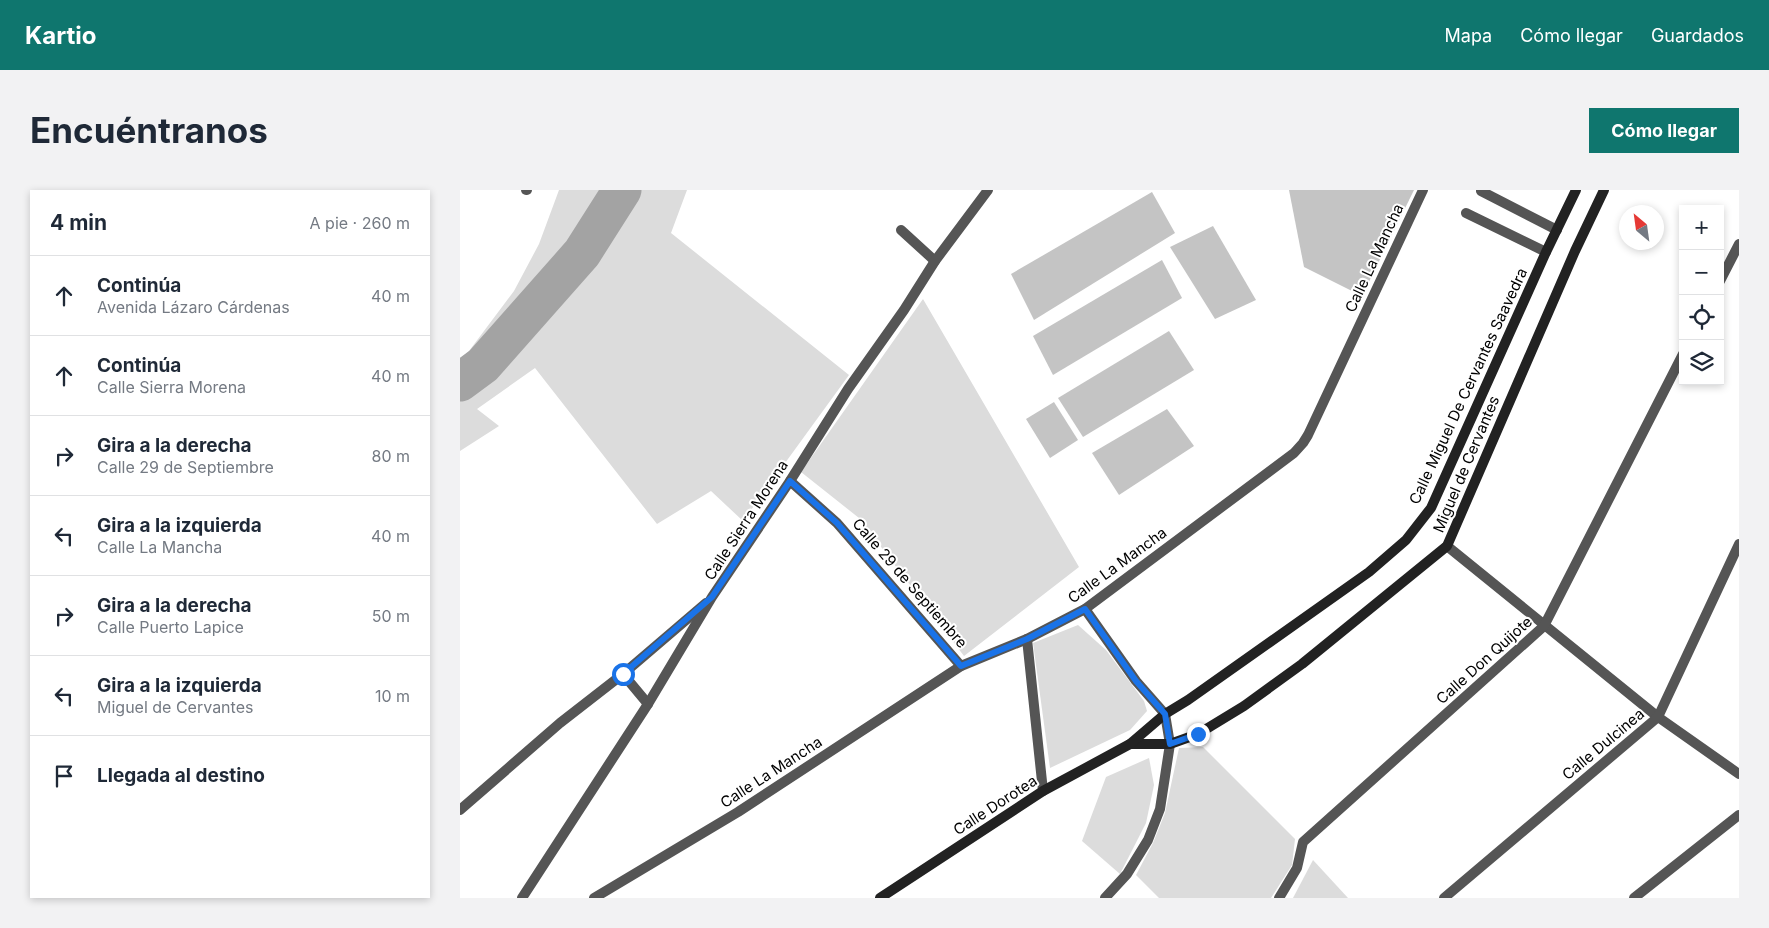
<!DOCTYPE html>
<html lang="es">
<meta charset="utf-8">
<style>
body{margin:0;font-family:Inter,sans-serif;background:#f2f2f3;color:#1f2937}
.controls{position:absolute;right:15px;top:15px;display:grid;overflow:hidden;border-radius:0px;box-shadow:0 2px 8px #0003}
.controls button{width:45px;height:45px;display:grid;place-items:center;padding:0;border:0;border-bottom:1px solid #e0e1e3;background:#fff;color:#1f2937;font:25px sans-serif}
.compass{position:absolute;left:1159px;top:15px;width:45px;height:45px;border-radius:50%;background:#fff;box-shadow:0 2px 8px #0003;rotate:331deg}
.stop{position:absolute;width:15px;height:15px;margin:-11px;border:4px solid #1a73e8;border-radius:50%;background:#fff}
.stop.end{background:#1a73e8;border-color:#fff;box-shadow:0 1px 5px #0008}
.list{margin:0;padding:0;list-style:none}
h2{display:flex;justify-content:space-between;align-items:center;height:65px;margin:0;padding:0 20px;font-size:21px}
h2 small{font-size:16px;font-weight:400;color:#747a83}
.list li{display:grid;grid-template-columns:32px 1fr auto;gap:15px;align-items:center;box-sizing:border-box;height:80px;padding:0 20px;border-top:1px solid #e0e1e3}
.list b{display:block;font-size:19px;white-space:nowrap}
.list p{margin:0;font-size:16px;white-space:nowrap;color:#747a83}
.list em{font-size:16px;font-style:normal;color:#747a83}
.icon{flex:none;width:28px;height:28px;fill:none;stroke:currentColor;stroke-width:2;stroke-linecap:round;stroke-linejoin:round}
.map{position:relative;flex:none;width:1279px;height:708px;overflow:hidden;border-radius:0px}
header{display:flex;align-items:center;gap:30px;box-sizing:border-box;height:70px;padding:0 25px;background:#0f766e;color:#fff}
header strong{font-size:24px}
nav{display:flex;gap:28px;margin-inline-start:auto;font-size:18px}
.intro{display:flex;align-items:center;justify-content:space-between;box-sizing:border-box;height:120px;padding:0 30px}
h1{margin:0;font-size:35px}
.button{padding:12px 22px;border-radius:0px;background:#0f766e;color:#fff;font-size:18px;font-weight:700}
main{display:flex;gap:30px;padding:0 30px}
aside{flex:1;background:#fff;border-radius:0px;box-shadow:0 2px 8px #0003}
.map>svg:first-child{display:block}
.green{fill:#dcdcdc}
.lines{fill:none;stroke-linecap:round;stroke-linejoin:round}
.river{stroke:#a3a3a3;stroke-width:39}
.building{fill:#c4c4c4}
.street{stroke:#555;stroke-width:10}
.secondary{stroke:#222;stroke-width:10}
.route{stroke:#1a73e8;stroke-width:6}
.labels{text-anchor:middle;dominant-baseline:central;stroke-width:4;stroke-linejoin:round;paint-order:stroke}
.street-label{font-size:15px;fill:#000;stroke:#fff}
</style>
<header>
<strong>Kartio</strong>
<nav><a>Mapa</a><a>Cómo llegar</a><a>Guardados</a></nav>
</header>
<div class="intro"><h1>Encuéntranos</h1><a class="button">Cómo llegar</a></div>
<main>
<aside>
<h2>4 min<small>A pie · 260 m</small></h2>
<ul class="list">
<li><svg class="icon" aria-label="ahead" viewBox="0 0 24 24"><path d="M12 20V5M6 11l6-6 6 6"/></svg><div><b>Continúa</b><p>Avenida Lázaro Cárdenas</p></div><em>40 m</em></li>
<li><svg class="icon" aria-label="ahead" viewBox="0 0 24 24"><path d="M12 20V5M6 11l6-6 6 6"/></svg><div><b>Continúa</b><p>Calle Sierra Morena</p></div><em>40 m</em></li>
<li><svg class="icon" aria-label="right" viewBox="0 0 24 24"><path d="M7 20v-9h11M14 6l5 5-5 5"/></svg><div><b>Gira a la derecha</b><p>Calle 29 de Septiembre</p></div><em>80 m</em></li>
<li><svg class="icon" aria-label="left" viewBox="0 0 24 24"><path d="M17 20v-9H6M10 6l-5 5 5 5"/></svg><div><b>Gira a la izquierda</b><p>Calle La Mancha</p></div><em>40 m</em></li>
<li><svg class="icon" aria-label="right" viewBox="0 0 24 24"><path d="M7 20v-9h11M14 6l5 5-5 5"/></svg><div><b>Gira a la derecha</b><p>Calle Puerto Lapice</p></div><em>50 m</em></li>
<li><svg class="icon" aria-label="left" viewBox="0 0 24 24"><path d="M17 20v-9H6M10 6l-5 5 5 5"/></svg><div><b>Gira a la izquierda</b><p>Miguel de Cervantes</p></div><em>10 m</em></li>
<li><svg class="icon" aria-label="arrive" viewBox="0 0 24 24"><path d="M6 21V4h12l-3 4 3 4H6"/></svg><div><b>Llegada al destino</b></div></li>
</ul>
</aside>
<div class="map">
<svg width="1279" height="708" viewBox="0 0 1279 708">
<rect width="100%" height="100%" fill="#fff"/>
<g class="green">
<path d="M99,0H227L211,43L389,185L283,331L251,301L197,334L75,178L17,219L39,236L0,261V173L54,101L79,54Z"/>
<path d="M463,109L619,377L504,466L399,328L341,282Z"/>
<path d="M618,435L646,460L684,511L687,521L670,540L590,578L573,453Z"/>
<path d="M743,557L835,649L832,675L811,708H699L676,685L693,653L705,623L719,558Z"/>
<path d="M689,568L694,595L686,633L660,684L622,651L646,587Z"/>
<path d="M853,670L888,708H833Z"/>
</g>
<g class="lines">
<path class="river" d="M0,192L23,175L122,63L162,0"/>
</g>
<g class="building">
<path d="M829,0H954L902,106L844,77Z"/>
<path d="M692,2L715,43L574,130L551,84Z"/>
<path d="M753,36L796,110L755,129L710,57Z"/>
<path d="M702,70L722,108L593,185L573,146Z"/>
<path d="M709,141L734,180L623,247L598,208Z"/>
<path d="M594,212L618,250L590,268L566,229Z"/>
<path d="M707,219L734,256L659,305L632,263Z"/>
</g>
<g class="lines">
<g class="street">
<path d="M66,0H67"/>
<path d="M1021,1L1097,40"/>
<path d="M1006,23L1086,62"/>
<path d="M441,40L475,71"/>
<path d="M1260,91L1279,54"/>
<path d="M330,291L377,333L501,476"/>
<path d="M987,356L1198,527L1279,584"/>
<path d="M625,419L676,491L705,524L710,554L700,619L688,650L667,684L645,708"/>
<path d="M567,449L583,601"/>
<path d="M163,484L188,514"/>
<path d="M0,620L100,533L163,484L246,413"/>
<path d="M62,708L188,514L252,407L330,291L388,199L444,120L475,71L528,0"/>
<path d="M134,708L278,622L501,476L567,449L625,419L834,263L843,253L848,245L963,0"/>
<path d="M819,708L837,678L843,652L1084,436L1223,164"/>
<path d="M984,708L1198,527L1279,354"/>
<path d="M1174,708L1279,625"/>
</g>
<g class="secondary">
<path d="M670,554H710L738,544L784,516L842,474L987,356L1115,61L1144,0"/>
<path d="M420,708L583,601L670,554L705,524L728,510L909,382L946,350L971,318L1086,62L1116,0"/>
</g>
</g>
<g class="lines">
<path class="route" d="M163,484L252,407L330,291L377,333L501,476L567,449L625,419L676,491L705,524L710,554L738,544"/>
</g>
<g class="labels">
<g class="street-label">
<text transform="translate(914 68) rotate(-65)">Calle La Mancha</text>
<text transform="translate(1008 196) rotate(-65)">Calle Miguel De Cervantes Saavedra</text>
<text transform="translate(1006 274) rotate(-67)">Miguel de Cervantes</text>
<text transform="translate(286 330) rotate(-57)">Calle Sierra Morena</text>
<text transform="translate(657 375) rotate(-36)">Calle La Mancha</text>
<text transform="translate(450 393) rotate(49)">Calle 29 de Septiembre</text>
<text transform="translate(1024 470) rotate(-42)">Calle Don Quijote</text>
<text transform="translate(1143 554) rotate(-40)">Calle Dulcinea</text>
<text transform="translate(311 582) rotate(-33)">Calle La Mancha</text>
<text transform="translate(535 615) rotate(-33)">Calle Dorotea</text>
</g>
</g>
</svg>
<div class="controls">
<button>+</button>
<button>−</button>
<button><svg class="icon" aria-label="locate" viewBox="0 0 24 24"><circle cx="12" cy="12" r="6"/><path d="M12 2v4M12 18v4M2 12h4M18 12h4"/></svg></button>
<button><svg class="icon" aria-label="layers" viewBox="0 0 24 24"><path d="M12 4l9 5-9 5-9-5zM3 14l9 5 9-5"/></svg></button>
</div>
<svg class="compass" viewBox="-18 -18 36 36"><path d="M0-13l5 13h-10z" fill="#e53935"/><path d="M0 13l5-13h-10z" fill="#747a83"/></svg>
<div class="stop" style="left:163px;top:484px"></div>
<div class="stop end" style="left:738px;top:544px"></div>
</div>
</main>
